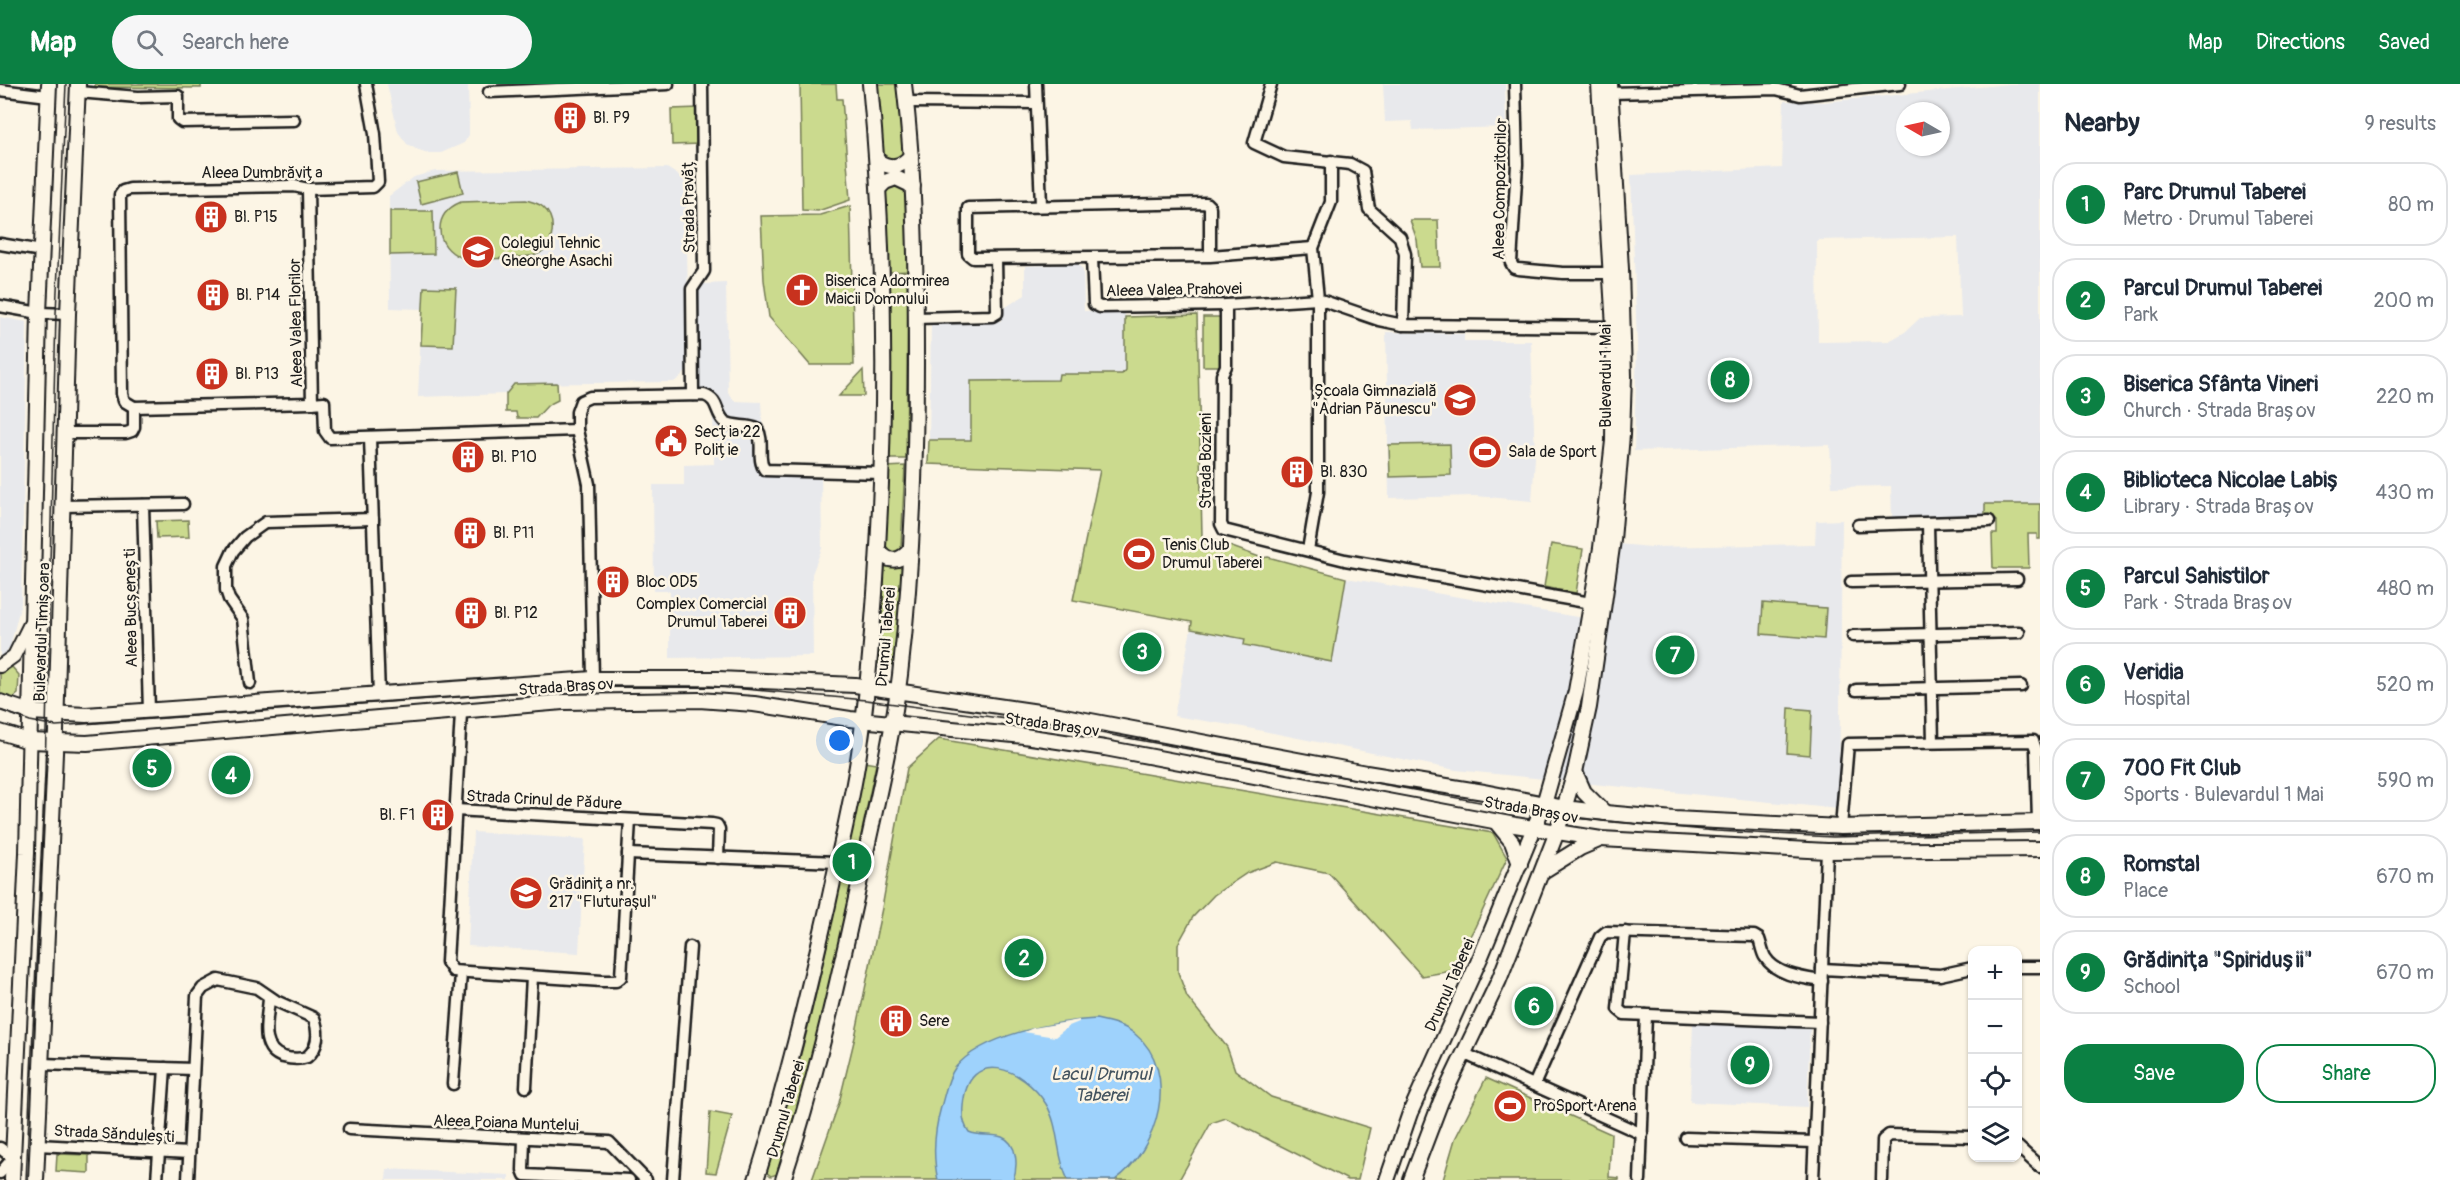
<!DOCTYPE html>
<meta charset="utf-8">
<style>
body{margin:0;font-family:Pangolin,sans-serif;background:#f6f6f7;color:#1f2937}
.controls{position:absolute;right:18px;bottom:18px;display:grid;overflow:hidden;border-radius:12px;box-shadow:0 2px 4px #0004}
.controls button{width:54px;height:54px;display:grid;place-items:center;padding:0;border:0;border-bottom:2px solid #e0e1e3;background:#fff;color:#1f2937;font:30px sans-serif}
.compass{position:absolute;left:1896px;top:18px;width:54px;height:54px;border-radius:50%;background:#fff;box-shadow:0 2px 4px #0004;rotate:279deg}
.you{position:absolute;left:840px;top:657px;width:21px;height:21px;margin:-15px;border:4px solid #fff;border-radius:50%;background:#1a73e8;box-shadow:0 0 0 9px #1a73e833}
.badge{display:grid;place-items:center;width:39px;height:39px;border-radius:50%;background:#0b8043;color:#fff;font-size:20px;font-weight:700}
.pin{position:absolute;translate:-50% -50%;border:3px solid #fff;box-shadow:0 2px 6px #0006}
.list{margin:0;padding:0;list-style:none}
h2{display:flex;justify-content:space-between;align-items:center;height:78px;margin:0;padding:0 24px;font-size:26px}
h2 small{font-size:20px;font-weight:400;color:#747a83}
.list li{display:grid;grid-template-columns:39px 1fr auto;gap:18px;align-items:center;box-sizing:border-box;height:84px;margin:0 12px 12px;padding:0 12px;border:2px solid #e0e1e3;border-radius:24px}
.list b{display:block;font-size:22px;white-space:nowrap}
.list p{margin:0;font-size:20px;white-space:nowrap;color:#747a83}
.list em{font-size:20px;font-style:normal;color:#747a83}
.actions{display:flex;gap:12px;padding:18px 24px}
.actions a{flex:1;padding:14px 0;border:2px solid #0b8043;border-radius:24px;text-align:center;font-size:21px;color:#0b8043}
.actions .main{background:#0b8043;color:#fff}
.icon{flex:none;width:33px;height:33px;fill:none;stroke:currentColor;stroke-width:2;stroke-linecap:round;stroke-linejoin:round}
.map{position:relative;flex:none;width:2040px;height:1096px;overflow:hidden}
header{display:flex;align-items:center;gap:36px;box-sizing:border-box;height:84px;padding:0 30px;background:#0b8043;color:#fff}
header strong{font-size:28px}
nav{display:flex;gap:33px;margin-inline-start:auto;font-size:21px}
.search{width:420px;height:54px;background:#f6f6f7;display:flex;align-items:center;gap:15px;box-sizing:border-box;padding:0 21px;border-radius:33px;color:#747a83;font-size:22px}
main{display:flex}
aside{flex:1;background:#fff}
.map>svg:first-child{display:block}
.built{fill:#e8e9ec;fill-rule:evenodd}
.green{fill:#cbda8e;stroke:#747b55;stroke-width:1.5}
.water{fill:#9ed2fc;stroke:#6a89a2;stroke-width:1.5}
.pier{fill:#fcf5e5}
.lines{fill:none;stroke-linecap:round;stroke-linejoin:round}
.minor-casing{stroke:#1c1c1c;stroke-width:15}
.tertiary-casing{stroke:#1c1c1c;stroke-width:16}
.secondary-casing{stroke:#1c1c1c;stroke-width:18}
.minor{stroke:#fcf5e5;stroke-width:10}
.tertiary{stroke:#fcf5e5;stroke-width:12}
.secondary{stroke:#fcf5e5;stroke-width:14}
.tram{stroke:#1c1c1c;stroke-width:1.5}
.labels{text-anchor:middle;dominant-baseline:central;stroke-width:5;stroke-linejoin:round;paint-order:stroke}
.poi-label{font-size:16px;fill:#1c1c1c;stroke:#fcf5e5;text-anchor:start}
.street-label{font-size:16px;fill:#1c1c1c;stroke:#fcf5e5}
.water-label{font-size:18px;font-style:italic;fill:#43535f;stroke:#fcf5e5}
</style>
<header>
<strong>Map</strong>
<div class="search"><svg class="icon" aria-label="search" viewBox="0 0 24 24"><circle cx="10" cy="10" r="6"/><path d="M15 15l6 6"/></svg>Search here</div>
<nav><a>Map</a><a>Directions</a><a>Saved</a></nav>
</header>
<main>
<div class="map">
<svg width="2040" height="1096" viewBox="0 0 2040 1096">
<rect width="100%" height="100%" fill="#fcf5e5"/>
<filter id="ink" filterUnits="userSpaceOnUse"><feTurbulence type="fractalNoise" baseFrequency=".0167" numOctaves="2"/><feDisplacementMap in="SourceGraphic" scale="12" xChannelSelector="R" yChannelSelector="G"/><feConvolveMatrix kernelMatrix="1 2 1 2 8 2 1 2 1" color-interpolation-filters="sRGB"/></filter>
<g filter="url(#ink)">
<g class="built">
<path d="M387,0H468L469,41V51L464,59L441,69H428L416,65L407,60L398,48Z"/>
<path d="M1383,0H1505L1506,43L1413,46L1412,37L1385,38Z"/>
<path d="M2010,0H2040V420H1986L1985,430L1892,435L1891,402L1832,403L1830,361L1634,367L1637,261L1631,91L1782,84L1784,17L1823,18ZM1905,27H1941V63H1905ZM1958,153L1961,233L1920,234L1905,248L1889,257L1818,258L1817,156Z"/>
<path d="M667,84L686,96L689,284L682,292L674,298L515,300L506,310L418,313L422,225L390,224L389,112L414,93L435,87Z"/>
<path d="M1078,180L1083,186L1084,227L1119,226L1125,230V286L1123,289L1059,290V296L971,298V356H929L931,238L1001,237V226L1025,211V182Z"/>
<path d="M726,199L728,308L734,317L761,318L765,382L821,383L822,464L812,490L813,572L670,574V507H654L653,401H684V381L714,380L713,321L708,316H697L696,207L704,200Z"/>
<path d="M0,233L27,238L21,519L10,563L0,575Z"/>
<path d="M1386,248L1464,250V257H1531L1535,374L1532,417L1476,412L1389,414Z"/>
<path d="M1842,436L1839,725L1456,686L1243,643L1174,632L1191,545L1246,555L1245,561L1332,578L1346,494L1583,534L1596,458L1651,463L1815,460L1816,437Z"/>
<path d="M473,748L585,755L579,869L468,862Z"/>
<path d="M1693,939L1810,943L1807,1023L1690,1018Z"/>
<path d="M387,1085L509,1091V1096H386Z"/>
</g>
<g class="green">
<path d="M95,0H201V4L95,3Z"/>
<path d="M800,0H836L837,15H842L850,116L818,127L802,126Z"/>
<path d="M876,0H898L905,67L900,75L890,76L883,69Z"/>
<path d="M699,24L700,60L672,61L671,25Z"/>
<path d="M458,88L463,109L421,120L416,98Z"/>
<path d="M895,100L905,104L907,109L910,187L889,188L886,108L888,104Z"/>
<path d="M526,116C532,118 538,119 543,123C557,135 555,161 538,170C530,174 469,177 461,173C449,169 440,158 440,145C440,132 449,123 461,118Z"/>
<path d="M850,122L854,281H810L769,233L764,196L761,132L820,131Z"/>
<path d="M433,127L434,170L390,171V127Z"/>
<path d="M1410,136H1438L1440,183H1420L1417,156Z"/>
<path d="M908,197L906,375H887L888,198Z"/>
<path d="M424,203L456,204L453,262L421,261Z"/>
<path d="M1197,231L1202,452L1262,474L1268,473L1346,494L1332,578L1244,561L1245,555L1191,545L1192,538L1073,516L1100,386L928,380L929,356H971V297L1058,296L1059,290H1122L1125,286V233Z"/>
<path d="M1203,233H1220L1221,282H1203Z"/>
<path d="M863,286L864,312H839Z"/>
<path d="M557,299L558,316L548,321L536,334H517L516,328H506V310L514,300Z"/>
<path d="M1450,360L1451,391L1390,393L1389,361Z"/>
<path d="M905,382L901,463L899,468L891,471L883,464L886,383Z"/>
<path d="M1985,420H2040V455H2037V450H2028L2029,484H1993L1992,450H1997V437L1985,430Z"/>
<path d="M188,436L189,453L157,454L156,437Z"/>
<path d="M1551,460L1583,465L1576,509L1544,503Z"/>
<path d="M885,479H905L894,581L879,579Z"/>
<path d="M1763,519L1826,524L1824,555L1761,550Z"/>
<path d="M12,583L19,591L18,610L12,615L0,611V590Z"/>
<path d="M1789,624L1812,626L1810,671L1787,669Z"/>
<path d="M939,655L1493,749L1507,774L1475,843L1451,887L1422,892L1329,789L1277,778L1247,789L1214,811L1193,833L1178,860V888L1187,913L1227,963L1235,986L1271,1013L1370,1044L1358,1096H1348L1226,1034L1211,1039L1179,1096H812L839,1019L855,953L882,824L907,684Z"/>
<path d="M864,678L876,680L828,909L800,1018L778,1090L771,1092L766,1088L767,1083C812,952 837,813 864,678Z"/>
<path d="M1486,994L1611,1050L1609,1093L1619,1094V1096H1443L1455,1055Z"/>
<path d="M710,1028L732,1032L716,1089L706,1088Z"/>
<path d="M57,1070L89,1071V1089L56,1087Z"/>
</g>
<path class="water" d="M1096,935C1110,938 1124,941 1135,950C1181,987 1158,1066 1115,1096H1068C1056,1073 1060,1043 1046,1020C1024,984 968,961 963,1022C962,1032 963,1040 969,1048C980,1053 991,1049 1002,1053C1018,1059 1018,1083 1013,1096H938C932,1071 934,1048 941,1023C945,1010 947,995 955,984C981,951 1056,937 1096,935Z"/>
<path class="pier" d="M1079,936V938L1069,942L1055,953L1024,948L1033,944Z"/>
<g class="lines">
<defs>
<g id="minor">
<path d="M1036,0L1041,121"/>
<path d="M1271,0L1254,59L1284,73L1350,80L1363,87L1369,125L1400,153L1405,170L1403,241"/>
<path d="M1515,0L1517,80L1511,179L1514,184L1518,185L1563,189H1612"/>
<path d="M0,6L48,12"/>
<path d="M78,8L138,13L178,12V35L182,38L294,36"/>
<path d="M489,8L668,0"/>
<path d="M1611,9L1776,5L1800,11L1900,0"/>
<path d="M906,18L1036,19"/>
<path d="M308,105L312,319L324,318L325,347L330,354L577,346"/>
<path d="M0,160L42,167"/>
<path d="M1210,172V123L1206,119L968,124V170L973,174L1210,172L1313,164"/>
<path d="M1092,174L1094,220L1100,223L1226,221L1318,215L1379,236L1403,241L1614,243"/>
<path d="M1226,221V282L1222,291L1221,440L1224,446L1345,476L1591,519"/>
<path d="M0,222L39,229L68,230"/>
<path d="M916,234L992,232L997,229L996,175"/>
<path d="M693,311L692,205L704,187L702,0"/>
<path d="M134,323L312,319"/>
<path d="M64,349H126L132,347L134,343V323L124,317L122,310L120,111L123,107L130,105L294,102L308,105L373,103L378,98L375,50L366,0"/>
<path d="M370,354L379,611"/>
<path d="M143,421L149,627"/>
<path d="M62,422L183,420"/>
<path d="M1928,440L1933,658"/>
<path d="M1858,441L1989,437"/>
<path d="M1308,466L1318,408V215L1313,164L1331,118V77"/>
<path d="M1851,498L2017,495"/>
<path d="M1853,552L2019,548"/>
<path d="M593,595L589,400L577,346V328L581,317L590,313L704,311C719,316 715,328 724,337C732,344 747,340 757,345C765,357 756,375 765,386L882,389"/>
<path d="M250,599L243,535L229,515L226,506V482L233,467L245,453L266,438L373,435"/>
<path d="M1856,606L2021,602"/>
<path d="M461,629L447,878L453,887L602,897H616L621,893L630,736"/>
<path d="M455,726L712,740L717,741L719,745L718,774"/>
<path d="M1841,743L1848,660L2033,657L2036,665L2038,738"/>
<path d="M628,770L837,778"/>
<path d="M1625,848L1618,925L1624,930L1820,938"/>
<path d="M2018,883H2040"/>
<path d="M1822,885L1940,891L1972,884"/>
<path d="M1465,970L1642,1050"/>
<path d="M41,980L193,985"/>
<path d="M453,1000L461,889"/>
<path d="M1534,1001L1600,853L1606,848L1754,852L1759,855C1761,860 1762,868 1765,873C1776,891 1803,894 1822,897"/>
<path d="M526,1003L532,893"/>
<path d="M349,1045L609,1058L646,1096"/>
<path d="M1686,1054L1815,1058"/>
<path d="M524,1055L523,1086L525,1091L629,1096"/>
<path d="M38,1061L189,1069"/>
<path d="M2018,1063L2040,1083"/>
<path d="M0,1064L13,1074L0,1089"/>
<path d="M157,1096L165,984"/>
<path d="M188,1096L197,912L203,904L218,896L257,904L276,917L314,934C319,948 319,963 307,973C299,976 291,975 283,973C258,965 268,934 269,914"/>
<path d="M673,1096L690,863"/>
<path d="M1640,1096L1646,931"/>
<path d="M1813,1096L1827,767"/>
<path d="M1882,1096L1883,1056L1889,1051L1972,1053"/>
</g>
<path id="tertiary" d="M0,582L14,572L30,540"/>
<g id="secondary">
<path d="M877,77C891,85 900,84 911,72"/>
<path d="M879,104L885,98L896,94L913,102"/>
<path d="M878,465C887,479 899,479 910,466"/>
<path d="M0,618L30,628L86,631L593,595H718L855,601L1059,631L1366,689L1484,708L1565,724L1605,729L1674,735L1841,743L2040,738"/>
<path d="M0,648L29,657L87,659L563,618L699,616L754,620L850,635L1024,652L1105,664L1515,741L1601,755L1827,767L2040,765"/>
<path d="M1575,688L1584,708L1605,729"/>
<path d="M1496,738L1512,758L1520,780"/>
<path d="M1543,787L1580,764L1601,755"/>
<path d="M12,1096L27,769L39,229L49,0"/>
<path d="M36,1096L56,647L68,230L78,0"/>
<path d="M756,1096C785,1005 807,913 828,821C839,768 853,716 860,662C868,607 872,552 876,496C887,330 886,165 870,0"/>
<path d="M783,1096C814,1002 836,906 857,810C872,737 891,664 900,591C912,487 916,383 916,279C916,186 915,92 904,0"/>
<path d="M1387,1096L1410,1029L1481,872L1544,720L1576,607L1601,464L1613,357L1614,243L1599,0"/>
<path d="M1411,1096L1441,1017L1499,896L1557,748L1575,688L1589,623L1613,456L1622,351L1624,292L1621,185L1610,0"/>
</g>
</defs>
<use href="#minor" class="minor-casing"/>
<use href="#tertiary" class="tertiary-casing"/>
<use href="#secondary" class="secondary-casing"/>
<use href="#minor" class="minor"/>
<use href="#tertiary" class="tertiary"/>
<use href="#secondary" class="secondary"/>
<g class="tram">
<path d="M0,626L30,637L56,642L610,602H710L866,616L1073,644L1562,733L1716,747L1833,753L2040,748"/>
<path d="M26,1096L45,688L56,230L66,0"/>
</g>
</g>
</g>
<defs>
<symbol id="building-disc" viewBox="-11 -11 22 22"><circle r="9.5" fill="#c8321e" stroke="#fcf5e5"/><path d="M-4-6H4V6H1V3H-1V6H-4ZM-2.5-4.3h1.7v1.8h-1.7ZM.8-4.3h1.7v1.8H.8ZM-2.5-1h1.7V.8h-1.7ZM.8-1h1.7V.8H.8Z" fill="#fff"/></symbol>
<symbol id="school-disc" viewBox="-11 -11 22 22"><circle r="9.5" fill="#c8321e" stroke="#fcf5e5"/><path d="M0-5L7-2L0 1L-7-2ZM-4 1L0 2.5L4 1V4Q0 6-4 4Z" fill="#fff"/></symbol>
<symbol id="church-disc" viewBox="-11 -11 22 22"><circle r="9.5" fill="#c8321e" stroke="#fcf5e5"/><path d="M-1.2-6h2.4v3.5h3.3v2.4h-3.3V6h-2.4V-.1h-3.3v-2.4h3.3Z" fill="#fff"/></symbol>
<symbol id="civic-disc" viewBox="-11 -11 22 22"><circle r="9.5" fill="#c8321e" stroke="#fcf5e5"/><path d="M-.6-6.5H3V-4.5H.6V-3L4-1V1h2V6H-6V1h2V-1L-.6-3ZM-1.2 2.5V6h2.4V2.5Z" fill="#fff"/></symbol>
<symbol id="stadium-disc" viewBox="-11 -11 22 22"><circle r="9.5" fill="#c8321e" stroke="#fcf5e5"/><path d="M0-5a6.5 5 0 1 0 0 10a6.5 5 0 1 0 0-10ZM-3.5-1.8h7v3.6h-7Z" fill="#fff"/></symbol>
</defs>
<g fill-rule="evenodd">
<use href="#building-disc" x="551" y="15" width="38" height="38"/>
<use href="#building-disc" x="192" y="114" width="38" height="38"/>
<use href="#school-disc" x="459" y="149" width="38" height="38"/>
<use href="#church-disc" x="783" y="187" width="38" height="38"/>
<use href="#building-disc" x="194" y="192" width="38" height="38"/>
<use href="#building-disc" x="193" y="271" width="38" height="38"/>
<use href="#school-disc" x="1441" y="297" width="38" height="38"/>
<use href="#civic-disc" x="652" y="338" width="38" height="38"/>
<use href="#stadium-disc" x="1466" y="349" width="38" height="38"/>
<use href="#building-disc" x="449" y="354" width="38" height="38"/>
<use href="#building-disc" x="1278" y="369" width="38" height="38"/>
<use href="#building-disc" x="451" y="430" width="38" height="38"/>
<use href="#stadium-disc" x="1120" y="451" width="38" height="38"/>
<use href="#building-disc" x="594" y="479" width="38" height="38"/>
<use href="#building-disc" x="452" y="510" width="38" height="38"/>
<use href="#building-disc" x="771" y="510" width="38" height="38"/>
<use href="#building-disc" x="419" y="712" width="38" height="38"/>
<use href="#school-disc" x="507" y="790" width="38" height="38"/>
<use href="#building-disc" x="877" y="918" width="38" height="38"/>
<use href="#stadium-disc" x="1491" y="1003" width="38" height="38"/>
</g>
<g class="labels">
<g class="poi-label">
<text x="593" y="34">Bl. P9</text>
<text x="234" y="133">Bl. P15</text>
<text x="501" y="159">Colegiul Tehnic<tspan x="501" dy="18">Gheorghe Asachi</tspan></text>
<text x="825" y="197">Biserica Adormirea<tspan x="825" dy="18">Maicii Domnului</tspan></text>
<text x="236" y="211">Bl. P14</text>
<text x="235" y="290">Bl. P13</text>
<text x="1437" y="307" text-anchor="end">Școala Gimnazială<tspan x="1437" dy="18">"Adrian Păunescu"</tspan></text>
<text x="694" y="348">Secția 22<tspan x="694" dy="18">Poliție</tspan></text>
<text x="1508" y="368">Sala de Sport</text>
<text x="491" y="373">Bl. P10</text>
<text x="1320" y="388">Bl. 830</text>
<text x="493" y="449">Bl. P11</text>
<text x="1162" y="461">Tenis Club<tspan x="1162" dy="18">Drumul Taberei</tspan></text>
<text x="636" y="498">Bloc OD5</text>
<text x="767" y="520" text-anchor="end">Complex Comercial<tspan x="767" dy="18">Drumul Taberei</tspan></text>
<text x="494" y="529">Bl. P12</text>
<text x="415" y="731" text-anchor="end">Bl. F1</text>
<text x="549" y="800">Grădinița nr.<tspan x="549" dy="18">217 "Fluturaşul"</tspan></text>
<text x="919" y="937">Sere</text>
<text x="1533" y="1022">ProSport Arena</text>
</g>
<g class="street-label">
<text x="262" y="89">Aleea Dumbrăvița</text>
<text transform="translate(1500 105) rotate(-89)">Aleea Compozitorilor</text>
<text transform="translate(689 122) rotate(-91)">Strada Pravăț</text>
<text transform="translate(1174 206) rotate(-1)">Aleea Valea Prahovei</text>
<text transform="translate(296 239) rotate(-91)">Aleea Valea Florilor</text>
<text transform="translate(1606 292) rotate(-90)">Bulevardul 1 Mai</text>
<text transform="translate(1206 377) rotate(-90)">Strada Bozieni</text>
<text transform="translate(131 524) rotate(-91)">Aleea Bucșenești</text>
<text transform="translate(42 548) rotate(-88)">Bulevardul Timișoara</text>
<text transform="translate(886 553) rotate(-85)">Drumul Taberei</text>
<text transform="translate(566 603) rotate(-4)">Strada Brașov</text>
<text transform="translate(1052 641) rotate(8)">Strada Brașov</text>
<text transform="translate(544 716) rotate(3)">Strada Crinul de Pădure</text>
<text transform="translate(1531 726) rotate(10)">Strada Brașov</text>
<text transform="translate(1450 901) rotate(-66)">Drumul Taberei</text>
<text transform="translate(786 1025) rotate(-74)">Drumul Taberei</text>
<text transform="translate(506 1039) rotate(2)">Aleea Poiana Muntelui</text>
<text transform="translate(114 1050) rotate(3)">Strada Săndulești</text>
</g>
<g class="water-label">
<text x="1101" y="990">Lacul Drumul<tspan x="1101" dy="21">Taberei</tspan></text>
</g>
</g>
</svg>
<div class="controls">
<button>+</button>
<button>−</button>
<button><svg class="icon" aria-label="locate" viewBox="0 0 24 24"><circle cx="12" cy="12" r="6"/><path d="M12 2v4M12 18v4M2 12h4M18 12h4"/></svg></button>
<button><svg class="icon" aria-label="layers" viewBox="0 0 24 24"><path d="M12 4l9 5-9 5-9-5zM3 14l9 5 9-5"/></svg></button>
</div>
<svg class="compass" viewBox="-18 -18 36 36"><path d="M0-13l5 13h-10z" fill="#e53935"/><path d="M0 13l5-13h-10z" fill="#747a83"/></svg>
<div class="you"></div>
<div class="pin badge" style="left:852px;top:778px">1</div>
<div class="pin badge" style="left:1024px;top:874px">2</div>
<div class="pin badge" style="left:1142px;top:568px">3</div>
<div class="pin badge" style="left:231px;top:691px">4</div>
<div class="pin badge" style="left:152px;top:684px">5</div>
<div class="pin badge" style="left:1534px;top:922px">6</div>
<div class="pin badge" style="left:1675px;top:571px">7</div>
<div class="pin badge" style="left:1730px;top:296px">8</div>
<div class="pin badge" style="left:1750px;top:981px">9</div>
</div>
<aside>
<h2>Nearby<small>9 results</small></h2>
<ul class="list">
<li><span class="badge">1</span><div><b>Parc Drumul Taberei</b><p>Metro · Drumul Taberei</p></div><em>80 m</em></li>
<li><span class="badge">2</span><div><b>Parcul Drumul Taberei</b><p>Park</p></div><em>200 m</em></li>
<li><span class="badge">3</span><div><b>Biserica Sfânta Vineri</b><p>Church · Strada Brașov</p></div><em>220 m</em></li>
<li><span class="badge">4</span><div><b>Biblioteca Nicolae Labiș</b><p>Library · Strada Brașov</p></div><em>430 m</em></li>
<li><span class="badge">5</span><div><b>Parcul Sahistilor</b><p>Park · Strada Brașov</p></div><em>480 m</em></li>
<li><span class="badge">6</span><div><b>Veridia</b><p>Hospital</p></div><em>520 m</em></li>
<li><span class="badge">7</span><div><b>700 Fit Club</b><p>Sports · Bulevardul 1 Mai</p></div><em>590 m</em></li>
<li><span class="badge">8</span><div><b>Romstal</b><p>Place</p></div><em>670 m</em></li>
<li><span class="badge">9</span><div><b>Grădiniţa &quot;Spiridușii&quot;</b><p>School</p></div><em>670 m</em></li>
</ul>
<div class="actions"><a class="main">Save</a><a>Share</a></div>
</aside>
</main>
